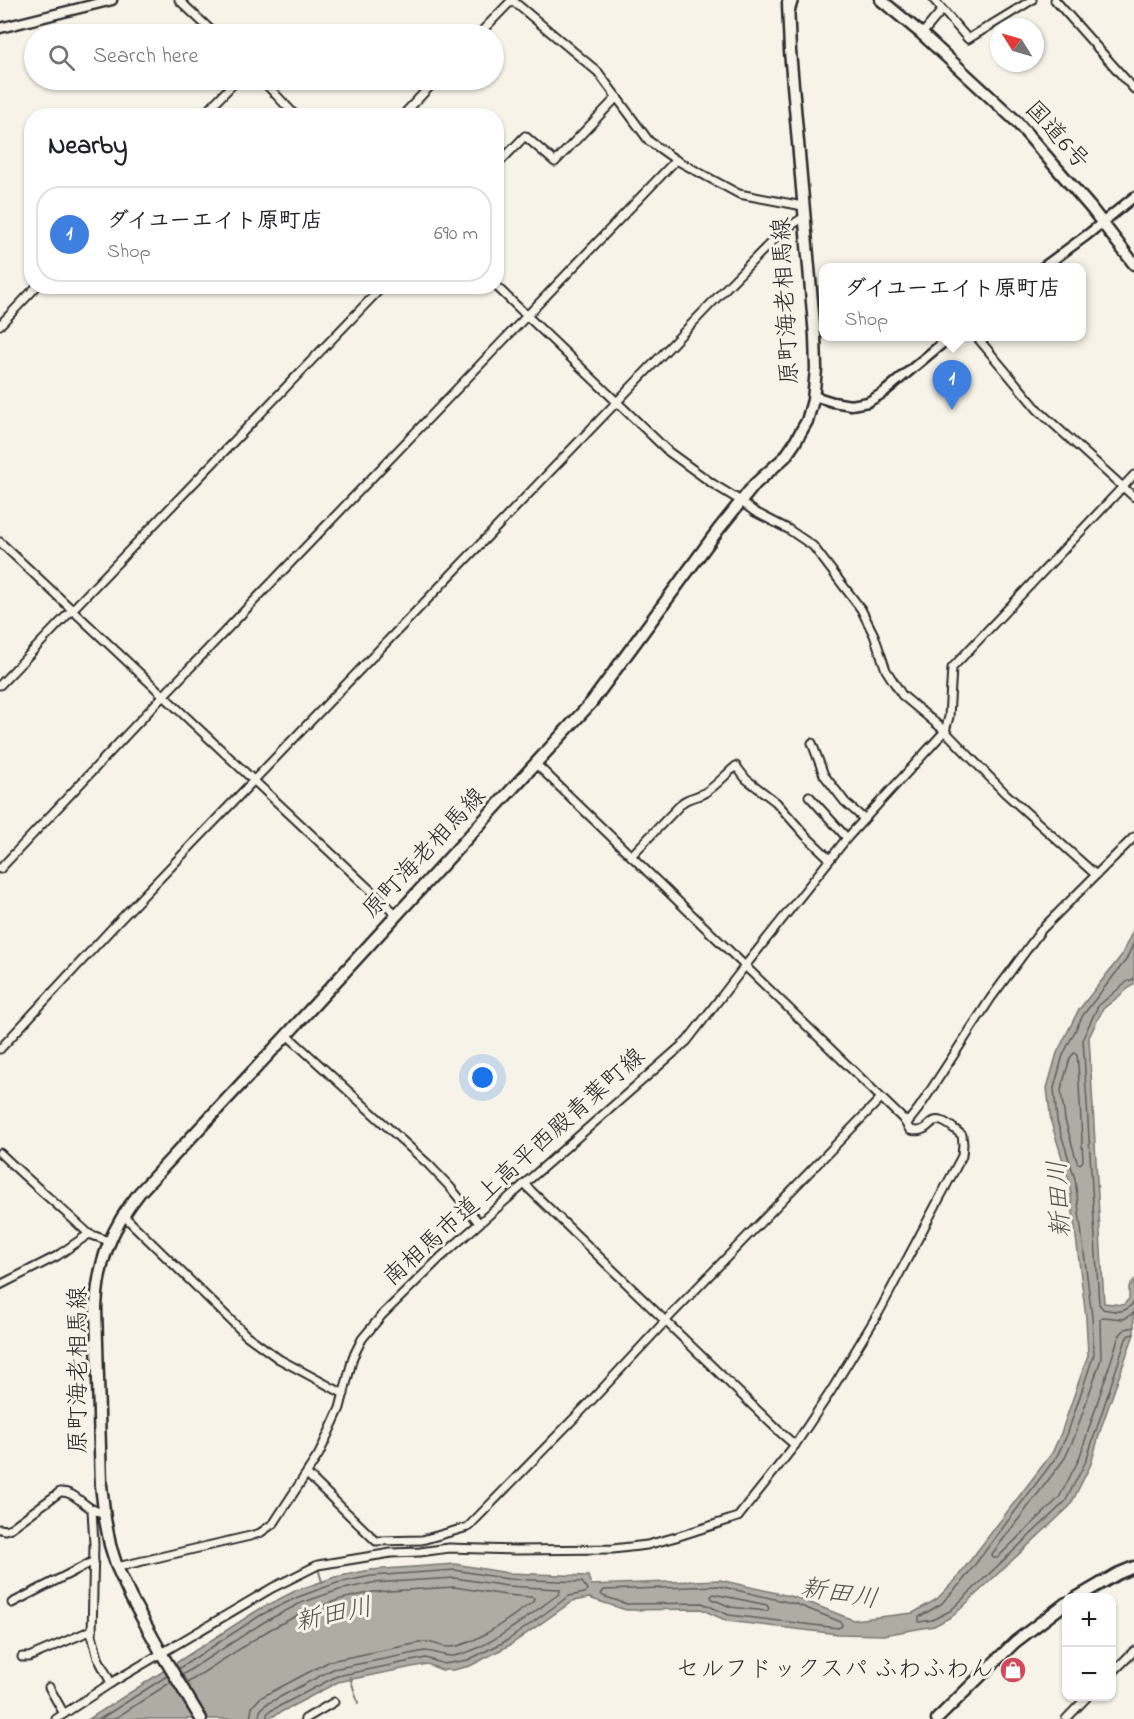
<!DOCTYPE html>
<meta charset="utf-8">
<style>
body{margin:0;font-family:"Indie Flower","Klee One",sans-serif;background:#f2f2f2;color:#202124}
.controls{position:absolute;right:18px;bottom:18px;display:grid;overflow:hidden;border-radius:12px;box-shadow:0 2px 4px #0004}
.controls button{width:54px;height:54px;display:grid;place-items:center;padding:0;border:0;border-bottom:2px solid #e0e0e0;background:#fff;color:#202124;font:30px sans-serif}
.compass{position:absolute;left:990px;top:18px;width:54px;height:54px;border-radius:50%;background:#fff;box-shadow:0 2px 4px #0004;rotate:307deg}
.you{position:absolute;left:483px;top:1078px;width:21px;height:21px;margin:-15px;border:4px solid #fff;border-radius:50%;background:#1a73e8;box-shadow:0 0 0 9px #1a73e833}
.badge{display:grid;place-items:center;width:39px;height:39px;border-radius:50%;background:#d93025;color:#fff;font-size:20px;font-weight:700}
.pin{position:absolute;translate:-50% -50px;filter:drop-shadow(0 2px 3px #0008)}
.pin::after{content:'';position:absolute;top:32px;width:21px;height:18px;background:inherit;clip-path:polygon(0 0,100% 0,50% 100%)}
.popup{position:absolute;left:819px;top:263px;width:267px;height:78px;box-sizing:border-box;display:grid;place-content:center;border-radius:12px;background:#fff;filter:drop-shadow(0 2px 4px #0005);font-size:20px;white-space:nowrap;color:#757577}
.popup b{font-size:22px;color:#202124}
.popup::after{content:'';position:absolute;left:50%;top:100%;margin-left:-12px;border:12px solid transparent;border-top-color:#fff}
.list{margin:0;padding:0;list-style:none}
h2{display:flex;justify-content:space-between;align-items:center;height:78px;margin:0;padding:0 24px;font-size:26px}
h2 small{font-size:20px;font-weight:400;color:#757577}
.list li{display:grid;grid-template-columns:39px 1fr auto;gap:18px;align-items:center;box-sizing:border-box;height:96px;margin:0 12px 12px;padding:0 12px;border:2px solid #e0e0e0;border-radius:24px}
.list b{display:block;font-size:22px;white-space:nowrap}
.list p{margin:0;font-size:20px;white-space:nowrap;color:#757577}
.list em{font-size:20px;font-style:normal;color:#757577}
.icon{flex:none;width:33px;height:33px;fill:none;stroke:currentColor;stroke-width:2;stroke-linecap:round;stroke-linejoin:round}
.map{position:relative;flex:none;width:1134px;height:1719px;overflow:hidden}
.search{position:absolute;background:#fff;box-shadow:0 2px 4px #0004;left:24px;top:24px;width:480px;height:66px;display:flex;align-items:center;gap:15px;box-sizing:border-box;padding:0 21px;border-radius:33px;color:#757577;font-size:22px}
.panel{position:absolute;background:#fff;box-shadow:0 2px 4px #0004;left:24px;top:108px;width:480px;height:186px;border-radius:24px}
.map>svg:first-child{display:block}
.water{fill:#afaca4;stroke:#7a7874;stroke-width:1.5}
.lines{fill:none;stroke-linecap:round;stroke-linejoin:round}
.shore{stroke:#605f5b;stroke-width:1.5}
.stream{stroke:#7a7874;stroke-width:2}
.minor-casing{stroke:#2b2b2b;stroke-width:11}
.tertiary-casing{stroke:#2b2b2b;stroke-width:13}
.primary-casing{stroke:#2b2b2b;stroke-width:15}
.trunk-casing{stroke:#2b2b2b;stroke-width:15}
.minor{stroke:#f7f3e8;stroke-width:7}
.tertiary{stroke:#f7f3e8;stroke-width:8}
.primary{stroke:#f7f3e8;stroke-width:10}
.trunk{stroke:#f7f3e8;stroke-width:10}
.labels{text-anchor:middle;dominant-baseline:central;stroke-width:6;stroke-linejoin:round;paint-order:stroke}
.street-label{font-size:24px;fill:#2b2b2b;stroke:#f7f3e8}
.poi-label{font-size:24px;fill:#2b2b2b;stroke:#f7f3e8;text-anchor:end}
.water-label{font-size:26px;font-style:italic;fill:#53524f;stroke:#f7f3e8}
</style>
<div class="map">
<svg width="1134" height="1719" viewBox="0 0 1134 1719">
<rect width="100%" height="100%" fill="#f7f3e8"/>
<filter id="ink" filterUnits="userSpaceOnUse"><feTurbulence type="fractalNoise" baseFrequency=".0167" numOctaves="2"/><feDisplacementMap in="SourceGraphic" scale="12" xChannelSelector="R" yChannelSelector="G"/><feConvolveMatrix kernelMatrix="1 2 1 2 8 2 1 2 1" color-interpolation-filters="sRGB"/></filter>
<g filter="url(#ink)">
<path class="water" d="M1134,928V984L1103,1009L1089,1037L1104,1303L1123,1305L1129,1299V1287L1134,1280V1334L1102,1425L1091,1464L1070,1506L953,1616L934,1626L884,1635L838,1634L727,1621L701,1609L626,1610L589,1598L573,1601L510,1645L470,1666L453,1670H442L427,1664L338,1682L268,1719H89L258,1610L295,1591L335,1577L370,1570L455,1564L508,1573L588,1576L591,1585L720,1580L798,1598L853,1620L913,1613L937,1599L956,1579L1052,1453L1061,1433L1088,1355L1086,1318L1069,1180L1051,1122L1047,1088L1057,1053L1078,1011L1121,956Z"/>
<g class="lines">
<g class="shore">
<path d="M1134,942L1126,960L1083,1015L1063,1055L1054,1088L1057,1121L1075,1179L1092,1317L1094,1354L1067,1435L1057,1456L961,1583L941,1604L919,1617V1622L932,1620L950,1611L1065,1502L1086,1461L1126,1339L1129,1335L1134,1334"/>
<path d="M1134,979L1128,981L1098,1006L1083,1038L1099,1304L1103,1309C1118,1312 1124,1314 1134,1302"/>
<path d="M1074,1053L1077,1055L1078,1064L1083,1161L1080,1164L1077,1162L1065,1120L1061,1090L1070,1058Z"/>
<path d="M1134,1313L1124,1319L1103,1317L1100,1319L1101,1359L1074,1438L1065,1458L992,1554L993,1558H997L1059,1498L1079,1459L1119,1336L1125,1329L1134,1327"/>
<path d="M719,1586L796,1604L841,1622L842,1626L838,1628L729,1615L702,1603L627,1604L603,1596L601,1594L604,1590Z"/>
<path d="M714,1594L767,1605L769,1609L766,1611L731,1607L712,1599L711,1596Z"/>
<path d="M178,1669L261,1615L298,1597L337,1583L371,1576L455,1570L508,1579L582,1582L587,1589L585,1593L569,1596L508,1640L468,1660L444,1664L426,1658L337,1676L270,1711L267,1714V1719"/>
<path d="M182,1675L264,1622L301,1603L339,1590L372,1583L455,1578L507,1586L558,1589L560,1590L559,1594C532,1613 485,1652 453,1656C443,1657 435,1651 425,1651L333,1669L265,1705L260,1711L259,1719"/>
<path d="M187,1683L269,1630L304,1612L341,1599L373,1592L454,1587L506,1595L531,1597L534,1598L533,1602C512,1616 476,1645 451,1647C442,1648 433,1641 424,1642L330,1661L260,1698L252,1707L250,1719"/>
<path d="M100,1719L167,1676"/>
<path d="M114,1719L171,1682"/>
</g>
<g class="stream">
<path d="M318,1568L322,1582"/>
<path d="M350,1677L358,1703"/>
</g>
<defs>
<g id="minor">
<path d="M179,0L215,34"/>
<path d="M934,0L968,39L1032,0"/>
<path d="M1055,0L1134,89"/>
<path d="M479,34L512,0L598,72L649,141L676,160L739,194L803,206"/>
<path d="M922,34L942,10"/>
<path d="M262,80L296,116"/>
<path d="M202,116L237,80"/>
<path d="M402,116L436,80"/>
<path d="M496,166L525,136L555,162L617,97"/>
<path d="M496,286L669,452L713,484L736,498L755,512L788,529L813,546L861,609L874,635L886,670L902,695L945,731L1005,793L1096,875"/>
<path d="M0,325L37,286"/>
<path d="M976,336L1038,410L1134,497"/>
<path d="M1134,475L952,668L949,717L945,731L847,838L745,966L903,1119L908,1122L919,1108L991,998L1042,929L1134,837"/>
<path d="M0,542L397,915"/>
<path d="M0,685L383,286"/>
<path d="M812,743L824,775L845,802L864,819"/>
<path d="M809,796L847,838"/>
<path d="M631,856L683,802C690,797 698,797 706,792C717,785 726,774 736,766L746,779L776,802L806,836L830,859"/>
<path d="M0,869L163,696L676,160"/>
<path d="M287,1035L429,1165L450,1187L479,1223"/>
<path d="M0,1049L115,925L728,286L781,232L804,217"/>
<path d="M0,1153C29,1181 60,1207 89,1234"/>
<path d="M524,1184L781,1433L795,1445"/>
<path d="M123,1215L246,1335L279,1359L344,1394"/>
<path d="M0,1285L57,1256L89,1234L109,1241"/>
<path d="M307,1474L376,1541L422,1540L468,1527L590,1402L670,1316L881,1098"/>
<path d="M92,1510L94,1544L92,1635L98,1658L111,1683L272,1588L318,1565L391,1553L420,1552L449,1548L515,1550L613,1549L647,1545L676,1537L738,1517L795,1445L831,1391L879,1312L962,1156L963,1144L962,1135C956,1131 949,1123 941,1121C928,1117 930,1135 910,1130L903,1119"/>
<path d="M0,1529L5,1530L11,1528L60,1492C77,1491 85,1511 104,1513"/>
<path d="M117,1567L250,1536L260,1533L274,1523L319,1454L340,1408L353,1357L362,1339L382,1315L441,1257L687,1041L745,966L536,764"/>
<path d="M12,1603L94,1561"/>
<path d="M22,1657H29L92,1630"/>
<path d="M1112,1673L1134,1651"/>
<path d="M49,1687L64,1714"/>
<path d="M56,1719L111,1683"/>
<path d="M305,1719L334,1702"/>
<path d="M1066,1719L1088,1696"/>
</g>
<g id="tertiary">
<path d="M0,28L112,0"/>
<path d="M1042,268L1087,235L1134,197"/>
<path d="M814,396L833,402L851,405L868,402L883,393L951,336"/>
</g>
<g id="primary">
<path d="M1076,1598L1117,1574L1134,1567"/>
<path d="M201,1719L163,1656L131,1598L117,1567L110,1545L105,1519L101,1485L96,1308C98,1262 111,1228 140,1192L284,1038L591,703L718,530L755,484L785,457L794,444L807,421L813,400L816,369L815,336L790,51L788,3"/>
<path d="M937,1719L1015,1642L1066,1603"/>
</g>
<g id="trunk">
<path d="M881,0L922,34L1015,120L1091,208L1134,264"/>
<path d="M789,10L792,0"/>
</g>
</defs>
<use href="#minor" class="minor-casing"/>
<use href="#tertiary" class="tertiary-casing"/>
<use href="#primary" class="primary-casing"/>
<use href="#trunk" class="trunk-casing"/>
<use href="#minor" class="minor"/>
<use href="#tertiary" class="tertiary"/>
<use href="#primary" class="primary"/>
<use href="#trunk" class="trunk"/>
</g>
</g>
<defs>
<symbol id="shop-disc" viewBox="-11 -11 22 22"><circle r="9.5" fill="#d1495b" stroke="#f7f3e8"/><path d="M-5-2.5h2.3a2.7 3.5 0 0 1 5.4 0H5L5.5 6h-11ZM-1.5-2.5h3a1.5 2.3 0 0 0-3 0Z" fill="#fff"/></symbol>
</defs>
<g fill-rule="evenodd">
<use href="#shop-disc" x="998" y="1655" width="30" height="30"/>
</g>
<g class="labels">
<g class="street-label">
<text transform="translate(1056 136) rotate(48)">国道6号</text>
<text transform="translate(787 301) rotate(-93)">原町海老相馬線</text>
<text transform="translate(425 854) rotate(-47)">原町海老相馬線</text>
<text transform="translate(515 1168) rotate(-42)">南相馬市道 上高平西殿青葉町線</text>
<text transform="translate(79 1370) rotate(-90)">原町海老相馬線</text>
</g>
<g class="poi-label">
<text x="994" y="1670">セルフドックスパ ふわふわん</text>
</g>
<g class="water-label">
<text transform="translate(1061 1199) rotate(-93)">新田川</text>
<text transform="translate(839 1595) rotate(9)">新田川</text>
<text transform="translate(334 1616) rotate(-12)">新田川</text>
</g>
</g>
</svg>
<div class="controls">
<button>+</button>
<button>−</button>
</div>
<svg class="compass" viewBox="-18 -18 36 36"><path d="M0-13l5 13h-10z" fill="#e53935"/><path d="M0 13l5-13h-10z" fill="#757577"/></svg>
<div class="you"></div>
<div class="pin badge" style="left:952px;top:410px;background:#3f7fe0">1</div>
<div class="popup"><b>ダイユーエイト原町店</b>Shop</div>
<div class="search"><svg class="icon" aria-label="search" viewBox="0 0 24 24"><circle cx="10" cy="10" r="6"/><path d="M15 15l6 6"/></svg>Search here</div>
<section class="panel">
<h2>Nearby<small></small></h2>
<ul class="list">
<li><span class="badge" style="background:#3f7fe0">1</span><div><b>ダイユーエイト原町店</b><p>Shop</p></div><em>690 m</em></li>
</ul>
</section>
</div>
